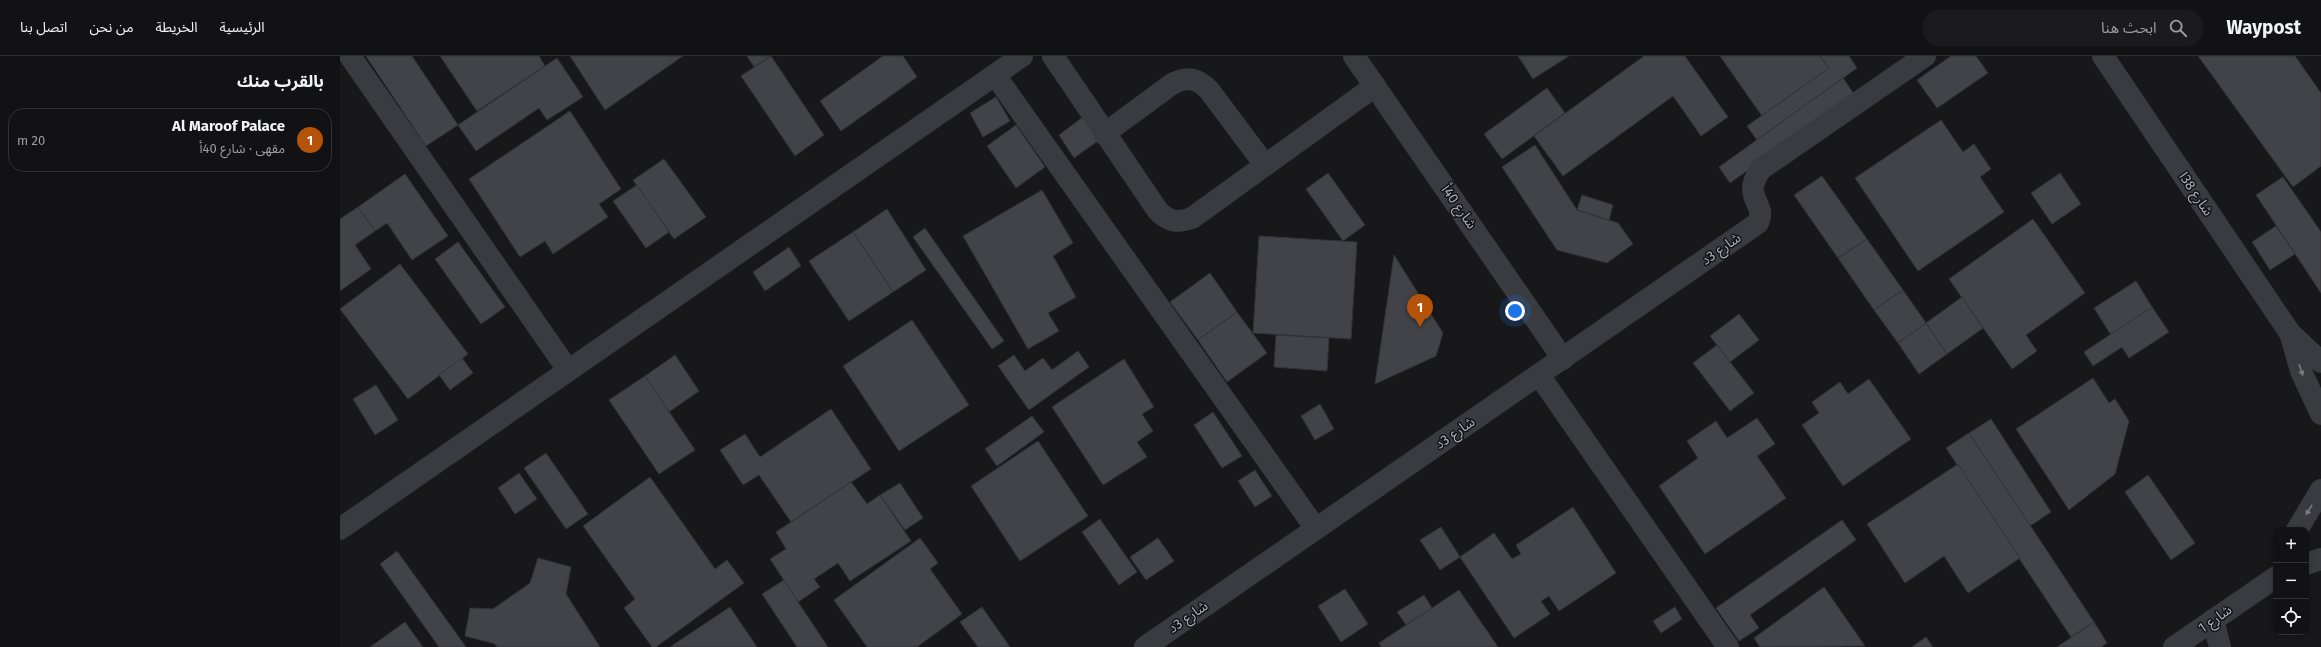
<!DOCTYPE html>
<html lang="ar">
<meta charset="utf-8">
<style>
body{margin:0;font-family:"Fira Sans","Noto Sans Arabic",sans-serif;background:#1b1b1d;color:#f1f3f6;direction:rtl}
.controls{position:absolute;right:12px;bottom:12px;display:grid;overflow:hidden;border-radius:8px;box-shadow:0 2px 6px #0003}
.controls button{width:36px;height:36px;display:grid;place-items:center;padding:0;border:0;border-bottom:1px solid #313234;background:#121214;color:#f1f3f6;font:20px sans-serif}
.you{position:absolute;left:1175px;top:255px;width:14px;height:14px;margin:-10px;border:3px solid #fff;border-radius:50%;background:#1a73e8;box-shadow:0 0 0 6px #1a73e833}
.badge{display:grid;place-items:center;width:26px;height:26px;border-radius:50%;background:#b45309;color:#fff;font-size:13px;font-weight:700}
.pin{position:absolute;translate:-50% -33px;filter:drop-shadow(0 1px 2px #0008)}
.pin::after{content:'';position:absolute;top:21px;width:14px;height:12px;background:inherit;clip-path:polygon(0 0,100% 0,50% 100%)}
.list{margin:0;padding:0;list-style:none}
h2{display:flex;justify-content:space-between;align-items:center;height:52px;margin:0;padding:0 16px;font-size:17px}
h2 small{font-size:13px;font-weight:400;color:#9c9ea0}
.list li{display:grid;grid-template-columns:26px 1fr auto;gap:12px;align-items:center;box-sizing:border-box;height:64px;margin:0 8px 8px;padding:0 8px;border:1px solid #313234;border-radius:16px}
.list b{display:block;font-size:15px;white-space:nowrap}
.list p{margin:0;font-size:13px;white-space:nowrap;color:#9c9ea0}
.list em{font-size:13px;font-style:normal;color:#9c9ea0}
.icon{flex:none;width:22px;height:22px;fill:none;stroke:currentColor;stroke-width:2;stroke-linecap:round;stroke-linejoin:round}
.map{position:relative;flex:none;width:1981px;height:591px;overflow:hidden;direction:ltr}
header{display:flex;align-items:center;gap:24px;box-sizing:border-box;height:56px;padding:0 20px;background:#121214;border-bottom:1px solid #313234}
header strong{font-size:19px}
nav{display:flex;gap:22px;margin-inline-start:auto;font-size:14px}
.search{width:280px;height:36px;background:#1b1b1d;display:flex;align-items:center;gap:10px;box-sizing:border-box;padding:0 14px;border-radius:16px;color:#9c9ea0;font-size:15px}
main{display:flex}
aside{flex:1;background:#121214}
.map>svg:first-child{display:block}
.building{fill:#424348;stroke:#323237}
.lines{fill:none;stroke-linecap:round;stroke-linejoin:round}
.minor{stroke:#393b40;stroke-width:22}
.oneway{fill:#777c84}
.labels{text-anchor:middle;dominant-baseline:central;stroke-width:3;stroke-linejoin:round;paint-order:stroke}
.street-label{font-size:14px;fill:#aab1bb;stroke:#131316}
</style>
<header>
<strong>Waypost</strong>
<div class="search"><svg class="icon" aria-label="search" viewBox="0 0 24 24"><circle cx="10" cy="10" r="6"/><path d="M15 15l6 6"/></svg>ابحث هنا</div>
<nav><a>الرئيسية</a><a>الخريطة</a><a>من نحن</a><a>اتصل بنا</a></nav>
</header>
<main>
<div class="map">
<svg width="1981" height="591" viewBox="0 0 1981 591">
<rect width="100%" height="100%" fill="#18181a"/>
<g class="building">
<path d="M26,0H72L118,69L86,90Z"/>
<path d="M100,0H199L205,10L137,55Z"/>
<path d="M230,0H343L265,54Z"/>
<path d="M407,0H430L414,11Z"/>
<path d="M431,0L484,79L455,100L401,20Z"/>
<path d="M543,0H563L577,21L501,75L480,45Z"/>
<path d="M1178,0H1229L1193,23Z"/>
<path d="M1304,0H1345L1388,61L1361,80L1333,40L1223,120L1194,80Z"/>
<path d="M1380,0H1480L1489,12L1422,60Z"/>
<path d="M1480,0H1509L1517,12L1417,84L1407,70L1489,12Z"/>
<path d="M1611,0H1636L1648,17L1597,52L1577,24Z"/>
<path d="M1858,0H1955L1981,37V110L1953,131Z"/>
<path d="M217,2L243,41L207,64L199,52L136,95L118,69Z"/>
<path d="M1503,22L1514,38L1390,127L1379,111Z"/>
<path d="M1207,32L1225,57L1162,103L1144,78Z"/>
<path d="M656,41L670,65L643,81L630,57Z"/>
<path d="M230,55L281,133L259,148L268,161L213,198L205,185L180,201L129,123Z"/>
<path d="M743,61L759,84L734,102L719,79Z"/>
<path d="M1601,64L1623,96L1634,88L1651,113L1640,121L1664,156L1578,215L1515,122Z"/>
<path d="M676,69L705,111L676,132L647,90Z"/>
<path d="M1195,89L1237,154L1278,167L1293,188L1267,207L1217,194L1162,111Z"/>
<path d="M324,103L366,161L334,183L293,124Z"/>
<path d="M988,117L1025,169L1003,185L966,133Z"/>
<path d="M1720,117L1741,148L1712,168L1691,137Z"/>
<path d="M65,118L108,180L72,204L47,167L35,175L18,151Z"/>
<path d="M1482,120L1527,183L1498,202L1454,139Z"/>
<path d="M1943,121L1981,176V237L1916,139Z"/>
<path d="M297,129L329,176L306,192L273,145Z"/>
<path d="M702,134L733,187L713,200L736,241L708,257L719,275L688,293L623,180Z"/>
<path d="M1242,139L1273,149L1269,164L1237,154Z"/>
<path d="M18,151L35,175L15,189L31,213L0,235V163Z"/>
<path d="M547,153L586,214L553,236L513,176Z"/>
<path d="M1693,163L1745,237L1686,279L1697,295L1672,313L1609,223Z"/>
<path d="M1936,170L1955,198L1930,214L1912,186Z"/>
<path d="M585,172L664,285L652,293L573,181Z"/>
<path d="M513,176L553,236L509,265L469,205Z"/>
<path d="M919,180L1017,186L1011,283L913,277Z"/>
<path d="M1527,183L1563,234L1534,254L1498,202Z"/>
<path d="M118,186L165,251L141,268L95,203Z"/>
<path d="M449,191L461,210L425,235L413,216Z"/>
<path d="M1054,199L1103,277L1096,300L1035,328Z"/>
<path d="M60,208L128,298L68,343L0,253Z"/>
<path d="M870,217L897,256L858,284L830,246Z"/>
<path d="M1796,225L1812,251L1771,279L1754,252Z"/>
<path d="M1563,234L1586,267L1558,287L1534,254Z"/>
<path d="M1622,241L1643,272L1607,298L1586,267Z"/>
<path d="M1812,251L1829,276L1789,302L1782,291L1753,310L1744,296Z"/>
<path d="M897,256L927,297L887,326L858,284Z"/>
<path d="M1399,258L1419,284L1390,306L1370,280Z"/>
<path d="M572,264L629,349L559,395L503,310Z"/>
<path d="M1586,267L1607,298L1579,318L1558,287Z"/>
<path d="M936,279L989,282L987,315L934,311Z"/>
<path d="M1377,289L1414,337L1390,355L1353,307Z"/>
<path d="M738,295L749,311L689,354L658,310L674,299L685,315L703,302L712,314Z"/>
<path d="M335,299L359,335L329,356L305,320Z"/>
<path d="M122,302L133,317L110,334L99,319Z"/>
<path d="M784,303L814,351L802,358L813,375L797,386L807,401L763,429L712,351Z"/>
<path d="M305,320L355,394L319,418L269,344Z"/>
<path d="M1753,322L1769,347L1775,343L1789,365L1775,418L1729,454L1676,373Z"/>
<path d="M1529,323L1571,383L1503,430L1462,369L1479,357L1472,346L1500,326L1508,338Z"/>
<path d="M36,329L58,364L35,379L13,343Z"/>
<path d="M980,348L994,373L975,384L961,360Z"/>
<path d="M491,353L531,413L451,466L419,419L403,429L380,394L405,378L420,401Z"/>
<path d="M873,356L902,400L882,412L854,369Z"/>
<path d="M692,360L704,376L657,410L645,393Z"/>
<path d="M1417,362L1435,388L1417,400L1446,442L1365,498L1319,430L1358,402L1347,385L1376,365L1387,382Z"/>
<path d="M1651,363L1711,456L1690,470L1629,377Z"/>
<path d="M1629,377L1754,566L1731,581L1606,392Z"/>
<path d="M698,385L748,460L680,505L631,430Z"/>
<path d="M206,397L248,458L226,473L184,412Z"/>
<path d="M1618,408L1680,502L1628,537L1604,500L1565,527L1527,468Z"/>
<path d="M915,414L932,440L915,451L898,425Z"/>
<path d="M179,417L197,443L175,458L158,432Z"/>
<path d="M1808,419L1855,487L1831,504L1785,436Z"/>
<path d="M310,421L375,513L387,504L404,527L316,591H312L284,552L295,543L243,470Z"/>
<path d="M511,426L527,448L540,439L571,485L510,525L498,507L474,523L480,531L458,546L430,503L446,493L436,476Z"/>
<path d="M560,427L583,462L565,474L540,439Z"/>
<path d="M1233,451L1276,517L1219,555L1209,540L1201,545L1210,558L1174,582L1120,501L1154,477L1172,503L1181,498L1176,489Z"/>
<path d="M760,463L797,516L779,529L742,476Z"/>
<path d="M1502,464L1516,484L1410,559L1419,572L1399,585L1376,552Z"/>
<path d="M1101,471L1120,501L1100,514L1080,484Z"/>
<path d="M580,482L598,507L590,513L622,558L577,591H527L494,544Z"/>
<path d="M818,482L834,505L806,524L790,501Z"/>
<path d="M57,495L126,591H99L40,508Z"/>
<path d="M198,502L231,511L226,538L260,591H157L155,588L125,580L130,552L153,553L190,527Z"/>
<path d="M444,524L458,546L488,591H457L422,538Z"/>
<path d="M1484,531L1525,590L1420,591L1414,582Z"/>
<path d="M1005,533L1028,568L1001,586L978,550Z"/>
<path d="M1119,534L1158,591H1041L1039,587Z"/>
<path d="M1084,539L1092,552L1066,569L1057,556Z"/>
<path d="M390,551L417,591H330Z"/>
<path d="M642,551L670,591H638L620,566Z"/>
<path d="M1335,551L1342,563L1321,577L1313,565Z"/>
<path d="M65,566L83,591H30Z"/>
<path d="M1754,566L1767,587L1761,591H1717Z"/>
<path d="M1586,581L1593,591H1572Z"/>
</g>
<g class="lines">
<g class="minor">
<path d="M10,0L228,314"/>
<path d="M713,0L818,155C829,166 838,167 852,162L1035,30"/>
<path d="M1014,0L1223,303"/>
<path d="M1763,0L1950,277L1981,306"/>
<path d="M655,19L976,473"/>
<path d="M764,78L832,28C847,20 857,22 869,34L925,109"/>
<path d="M1950,277L1961,315L1981,358"/>
<path d="M1199,319L1388,591"/>
<path d="M0,473L682,0"/>
<path d="M1957,474L1981,434"/>
<path d="M1966,508L1981,503"/>
<path d="M1873,564L1880,591"/>
<path d="M805,591L1418,167C1428,147 1400,142 1421,113L1585,0"/>
<path d="M1834,591L1936,521"/>
</g>
</g>
<defs><path id="oneway-solid" d="M-6-.8H1V-3.2L6.5 0L1 3.2V.8H-6Z"/></defs>
<g class="oneway">
<use href="#oneway-solid" transform="translate(1961 314) rotate(71)"/>
<use href="#oneway-solid" transform="translate(1969 454) rotate(121)"/>
</g>
<g class="labels">
<g class="street-label">
<text transform="translate(1856 138) rotate(56)">شارع 38ا</text>
<text transform="translate(1119 151) rotate(55)">شارع 40أ</text>
<text transform="translate(1381 193) rotate(-35)">شارع 3د</text>
<text transform="translate(1115 377) rotate(-35)">شارع 3د</text>
<text transform="translate(848 561) rotate(-35)">شارع 3د</text>
<text transform="translate(1875 563) rotate(-35)">شارع 1</text>
</g>
</g>
</svg>
<div class="controls">
<button>+</button>
<button>−</button>
<button><svg class="icon" aria-label="locate" viewBox="0 0 24 24"><circle cx="12" cy="12" r="6"/><path d="M12 2v4M12 18v4M2 12h4M18 12h4"/></svg></button>
</div>
<div class="you"></div>
<div class="pin badge" style="left:1080px;top:271px">1</div>
</div>
<aside>
<h2>بالقرب منك<small></small></h2>
<ul class="list">
<li><span class="badge">1</span><div><b>Al Maroof Palace</b><p>مقهى · شارع 40أ</p></div><em>20 m</em></li>
</ul>
</aside>
</main>
